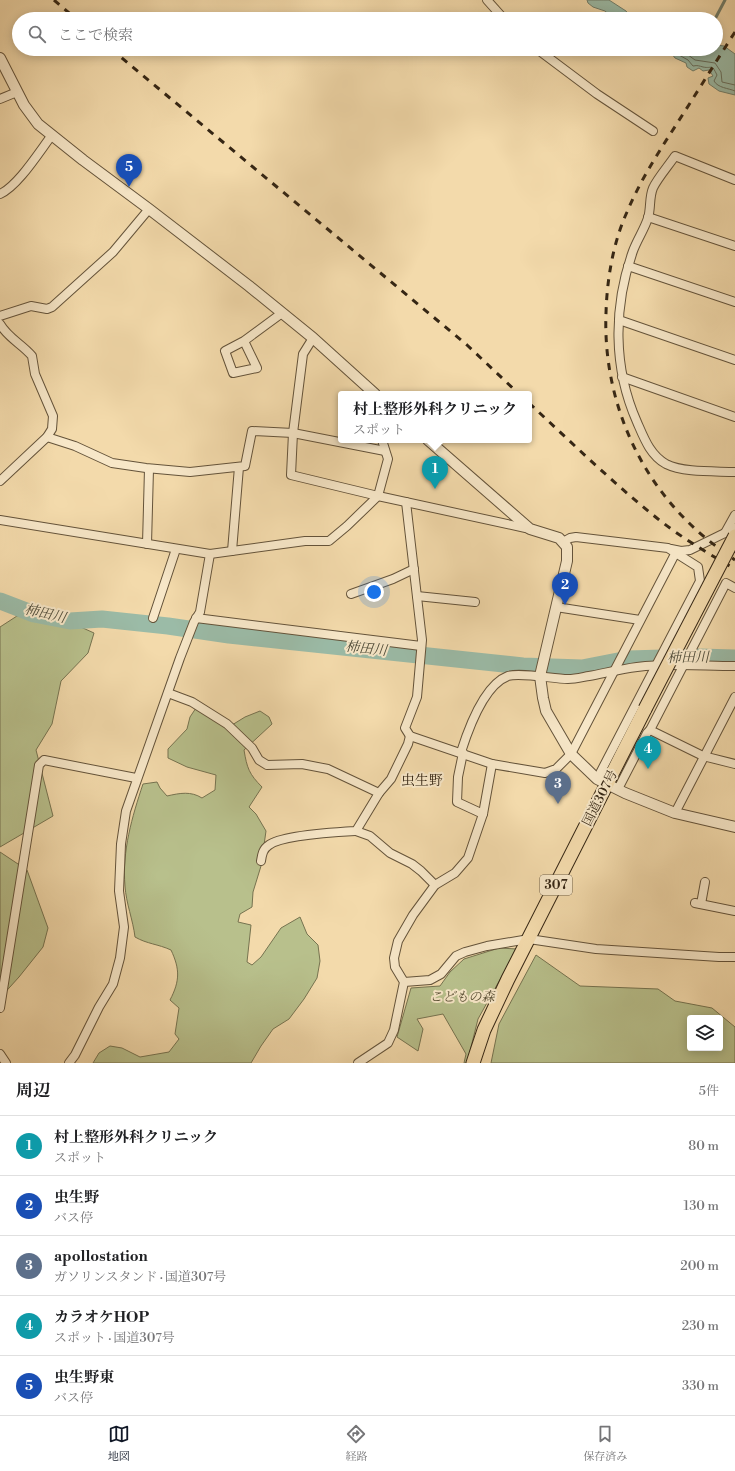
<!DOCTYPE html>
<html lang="ja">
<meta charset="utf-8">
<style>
body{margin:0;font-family:"Libre Bodoni","Noto Serif JP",serif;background:#f6f6f6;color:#202124}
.controls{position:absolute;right:12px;bottom:12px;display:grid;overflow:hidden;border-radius:4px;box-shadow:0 2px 10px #0003}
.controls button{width:36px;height:36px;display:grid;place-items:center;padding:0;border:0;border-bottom:1px solid #e0e0e0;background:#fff;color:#202124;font:20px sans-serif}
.you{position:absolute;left:374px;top:592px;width:14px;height:14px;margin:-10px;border:3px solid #fff;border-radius:50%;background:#1a73e8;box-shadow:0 0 0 6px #1a73e833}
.badge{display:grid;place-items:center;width:26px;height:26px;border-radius:50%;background:#111827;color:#fff;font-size:13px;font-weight:700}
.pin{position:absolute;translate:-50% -33px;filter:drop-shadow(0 1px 2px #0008)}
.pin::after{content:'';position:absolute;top:21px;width:14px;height:12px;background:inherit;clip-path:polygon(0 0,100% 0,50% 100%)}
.popup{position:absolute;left:338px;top:391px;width:194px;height:52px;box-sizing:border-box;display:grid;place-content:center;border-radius:4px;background:#fff;filter:drop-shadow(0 1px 3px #0005);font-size:13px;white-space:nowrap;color:#757577}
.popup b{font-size:15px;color:#202124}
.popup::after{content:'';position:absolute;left:50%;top:100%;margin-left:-8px;border:8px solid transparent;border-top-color:#fff}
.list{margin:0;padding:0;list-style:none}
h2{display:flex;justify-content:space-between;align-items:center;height:52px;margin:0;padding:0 16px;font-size:17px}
h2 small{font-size:13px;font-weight:400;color:#757577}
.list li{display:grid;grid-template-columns:26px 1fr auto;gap:12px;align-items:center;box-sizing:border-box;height:60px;padding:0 16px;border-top:1px solid #e0e0e0}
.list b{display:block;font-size:15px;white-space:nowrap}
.list p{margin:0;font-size:13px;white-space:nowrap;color:#757577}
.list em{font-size:13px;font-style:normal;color:#757577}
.icon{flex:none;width:22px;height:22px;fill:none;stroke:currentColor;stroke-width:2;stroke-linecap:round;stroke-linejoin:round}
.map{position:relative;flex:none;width:735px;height:1063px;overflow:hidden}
.search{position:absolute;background:#fff;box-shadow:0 2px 10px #0003;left:12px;right:12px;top:12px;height:44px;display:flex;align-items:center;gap:10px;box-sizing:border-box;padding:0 14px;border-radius:22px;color:#757577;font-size:15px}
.sheet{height:352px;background:#fff}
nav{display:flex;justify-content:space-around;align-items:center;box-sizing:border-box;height:56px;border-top:1px solid #e0e0e0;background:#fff;font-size:11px;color:#757577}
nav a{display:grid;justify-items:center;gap:2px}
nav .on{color:#111827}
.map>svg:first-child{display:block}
.green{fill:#b8c08c;stroke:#767350;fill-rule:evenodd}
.water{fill:#9bbba7;stroke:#727f6c}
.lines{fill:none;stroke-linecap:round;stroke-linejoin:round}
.shore{stroke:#68705e;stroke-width:1}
.stream{stroke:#727f6c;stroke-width:3}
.river{stroke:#9bbba7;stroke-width:17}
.minor-casing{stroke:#64533a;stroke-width:10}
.tertiary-casing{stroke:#64533a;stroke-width:12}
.trunk-casing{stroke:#352614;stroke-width:15}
.minor{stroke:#f7e7c8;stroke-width:8}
.tertiary{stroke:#f7e7c8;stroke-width:10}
.trunk{stroke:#f3daab;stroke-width:13}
.rail{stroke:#352614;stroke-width:3;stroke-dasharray:7 7;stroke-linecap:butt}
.trunk-bridge-casing{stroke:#352614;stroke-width:15;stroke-linecap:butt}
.trunk-bridge{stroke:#f3daab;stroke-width:13}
.labels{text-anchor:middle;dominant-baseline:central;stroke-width:4;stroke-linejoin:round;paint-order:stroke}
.shield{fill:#f7e7c8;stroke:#6f604a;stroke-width:1}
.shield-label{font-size:12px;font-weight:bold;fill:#352614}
.street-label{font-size:13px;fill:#352614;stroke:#f7e7c8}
.park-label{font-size:13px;font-style:italic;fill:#564c32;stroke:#f7e7c8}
.water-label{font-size:14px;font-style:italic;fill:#4e4b39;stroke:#f7e7c8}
.neighbourhood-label{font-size:14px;fill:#352614;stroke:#f7e7c8}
</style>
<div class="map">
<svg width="735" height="1063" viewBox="0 0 735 1063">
<rect width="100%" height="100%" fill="#f3daab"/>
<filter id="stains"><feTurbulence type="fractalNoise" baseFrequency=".005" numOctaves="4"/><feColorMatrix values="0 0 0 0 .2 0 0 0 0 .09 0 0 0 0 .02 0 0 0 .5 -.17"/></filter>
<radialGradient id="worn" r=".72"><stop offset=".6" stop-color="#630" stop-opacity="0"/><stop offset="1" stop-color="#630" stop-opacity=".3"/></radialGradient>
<g class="green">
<path d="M17,616L74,624L94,633L88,653L61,681L52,724L36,750L53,816L0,847V627Z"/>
<path d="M196,708L232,725L245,717L260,711L269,717L272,724L244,750C247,768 249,774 262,787L249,807L256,814L266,831L261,866L253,892L252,907L240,914L238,922L251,925L247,962L252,965L261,957L281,928L300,917L307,934L318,945L320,961L317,978L304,999L289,1019L273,1029L261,1046L251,1063H93L99,1053L110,1046L122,1048L140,1057L169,1052L179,1039L175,1034L179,1008L170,1000C180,981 180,969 171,950C158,944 147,944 135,937C133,920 126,903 125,886C122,851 132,817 143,784L157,782L160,788L167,796C180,793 191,791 202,798L215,790L216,775L187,767L168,758V749L187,729L190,717Z"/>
<path d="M0,852L27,870L48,928L43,947L19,977L0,998Z"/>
<path d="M499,948L517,949L478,1019L467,1063H464L466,1054L443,1014L417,1019L423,1029L418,1051L397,1037L411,988L440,986L450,972L464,959Z"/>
<path d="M536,955L580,986L658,989L675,1001L712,1008L735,1027V1063H491L499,1024ZM690,1018H720V1048H690Z"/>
</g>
<g class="water">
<path d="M587,0H609L626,11L633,19H614L605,11L593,7L588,3Z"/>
<path d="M716,45L724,46L735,54V95L719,91L709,84L708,78L713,76L709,70L703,71L699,68L693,71L687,67L686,63L675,58L672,54L674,53V49H716Z"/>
</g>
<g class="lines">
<g class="shore">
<path d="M678,49L679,55L688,60L693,66C698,65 699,66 703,67C713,69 711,63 717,75L714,81C718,88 728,88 735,91"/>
<path d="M683,49L684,52L695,60L715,63L721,72L722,82L735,85"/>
</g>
<path class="stream" d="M715,19L725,0"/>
<path class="river" d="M0,601L34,614L70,621L102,619L168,626L229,635L523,666L582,668L628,659L699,657L735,658"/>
<defs>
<g id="minor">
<path d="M487,0L504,19"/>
<path d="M537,49L597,94L653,131"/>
<path d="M0,99L17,92"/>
<path d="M735,180L675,156C669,165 657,179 653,188C649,197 651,209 648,218C644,230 637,240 633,251C613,307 613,368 637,422C644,438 650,455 666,464C684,473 715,471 735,472"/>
<path d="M0,194C18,186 39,152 52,135"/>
<path d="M648,217L735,246"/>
<path d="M628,266L735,302"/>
<path d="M0,316L31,306L47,309L52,307L113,252L149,209"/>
<path d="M619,320L735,360"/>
<path d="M0,324C8,338 22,344 32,356L35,374L53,416L52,429L47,437L0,481"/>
<path d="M313,338L303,354L293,433L291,475L378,496L530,529"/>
<path d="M244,341L225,351L233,373L257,368L244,341L282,313"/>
<path d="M622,377L735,417"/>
<path d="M47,437L75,446L112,463L146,468L190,472L245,466L252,431L293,433L385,451"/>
<path d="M406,502L422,640L417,697L405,728L410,736L492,764L545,773L556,769L571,754L675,554"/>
<path d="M0,520L210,554L305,541H329L347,526L378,496L388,459L382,440"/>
<path d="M725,533L735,515"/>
<path d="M563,542L570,538L576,537L668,548L698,567L700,581L597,779"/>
<path d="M147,544L149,469"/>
<path d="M671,549L681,551L690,550L735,528"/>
<path d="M232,551L239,467"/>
<path d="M735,588L726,583L650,730L703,756L735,764"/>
<path d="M351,594L393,579L414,569"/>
<path d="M417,596L475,602"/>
<path d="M556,607L640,620"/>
<path d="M153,618L176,549"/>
<path d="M196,618L421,646"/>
<path d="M168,693L192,702L227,724L252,748L259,760L267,765L302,764L328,769L379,793"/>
<path d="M461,752C468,730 484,685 508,676C520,672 554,679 568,679C575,679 583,677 589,676C605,673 621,669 637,667C669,663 703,666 735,666"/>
<path d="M463,753L458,777L457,802L483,814"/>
<path d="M618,789L647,733L650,730"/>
<path d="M675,813L735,697"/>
<path d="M356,831L370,836L390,853L412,864L421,871L435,885"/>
<path d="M261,861C262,854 263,849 269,845C282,835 338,832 356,831L379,793L391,779L408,744L410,736"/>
<path d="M695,903L735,911"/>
<path d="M701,904L705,882"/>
<path d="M404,982L430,980L441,974L456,956L465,952L487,946L529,939L596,949L719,957H735"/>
<path d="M0,1008L39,765L44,760L136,778"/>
<path d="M0,1054L6,1063"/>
<path d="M69,1063L75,1055L99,1007L113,984L120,958L124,927L119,891L121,844L126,811L180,658L194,622L200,612L210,554"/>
<path d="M358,1063L388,1043L394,1030L404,982L395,967L394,958L398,941L413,915L435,885L455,873L468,858L483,814L492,764"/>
</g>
<g id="tertiary">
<path d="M0,58L24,105L38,124L83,160L149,209L249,286L313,338L375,394"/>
<path d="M428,440L530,529L559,538L567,547V561L540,676L543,698L546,711L571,754L597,779L625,793L675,813L735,827"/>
</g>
<path id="trunk" d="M473,1063L484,1030L508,979L645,709"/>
</defs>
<use href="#minor" class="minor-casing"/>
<use href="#tertiary" class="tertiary-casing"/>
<use href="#trunk" class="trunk-casing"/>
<use href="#minor" class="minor"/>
<use href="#tertiary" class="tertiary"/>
<use href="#trunk" class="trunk"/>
<g class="rail">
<path d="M54,0L76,19"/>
<path d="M735,32C715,63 696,94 676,125C658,153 640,181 627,212C613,243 607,279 606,313C603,390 632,467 688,522C702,536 718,548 735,560"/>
<path d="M111,49L467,345L519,394"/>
<path d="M529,403C571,442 613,483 658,519C682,538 709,554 735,569"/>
</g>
<defs>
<path id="trunk-bridge" d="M645,709L735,536"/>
</defs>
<use href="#trunk-bridge" class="trunk-bridge-casing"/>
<use href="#trunk-bridge" class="trunk-bridge"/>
</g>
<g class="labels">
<rect class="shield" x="540" y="875" width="32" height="20" rx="3"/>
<g class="shield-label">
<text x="556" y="885">307</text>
</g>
<g class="street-label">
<text transform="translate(600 798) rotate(-63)">国道307号</text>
</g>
<g class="park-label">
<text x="462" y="997">こどもの森</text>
</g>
<g class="water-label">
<text transform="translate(45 614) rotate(13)">柿田川</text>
<text transform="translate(366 649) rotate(6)">柿田川</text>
<text transform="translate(688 658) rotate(-1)">柿田川</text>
</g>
<g class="neighbourhood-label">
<text x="422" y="781">虫生野</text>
</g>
</g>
<rect width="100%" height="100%" filter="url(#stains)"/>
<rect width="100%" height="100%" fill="url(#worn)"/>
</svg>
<div class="controls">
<button><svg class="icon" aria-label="layers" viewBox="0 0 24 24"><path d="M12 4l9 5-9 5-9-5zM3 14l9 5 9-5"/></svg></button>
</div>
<div class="you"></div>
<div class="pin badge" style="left:435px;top:489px;background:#0f9aa8">1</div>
<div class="popup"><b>村上整形外科クリニック</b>スポット</div>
<div class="pin badge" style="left:565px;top:605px;background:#1a4fb4">2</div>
<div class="pin badge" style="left:558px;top:804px;background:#5c6f8a">3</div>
<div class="pin badge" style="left:648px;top:769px;background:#0f9aa8">4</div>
<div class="pin badge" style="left:129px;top:187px;background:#1a4fb4">5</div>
<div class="search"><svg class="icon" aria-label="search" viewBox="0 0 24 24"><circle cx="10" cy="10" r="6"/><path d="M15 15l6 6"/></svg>ここで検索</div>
</div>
<section class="sheet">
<h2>周辺<small>5件</small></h2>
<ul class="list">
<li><span class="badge" style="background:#0f9aa8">1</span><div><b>村上整形外科クリニック</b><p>スポット</p></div><em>80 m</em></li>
<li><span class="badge" style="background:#1a4fb4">2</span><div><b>虫生野</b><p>バス停</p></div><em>130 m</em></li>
<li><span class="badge" style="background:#5c6f8a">3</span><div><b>apollostation</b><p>ガソリンスタンド · 国道307号</p></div><em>200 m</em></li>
<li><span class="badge" style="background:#0f9aa8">4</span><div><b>カラオケHOP</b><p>スポット · 国道307号</p></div><em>230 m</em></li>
<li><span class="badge" style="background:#1a4fb4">5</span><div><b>虫生野東</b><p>バス停</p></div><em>330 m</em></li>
</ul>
</section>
<nav>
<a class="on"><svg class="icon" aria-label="map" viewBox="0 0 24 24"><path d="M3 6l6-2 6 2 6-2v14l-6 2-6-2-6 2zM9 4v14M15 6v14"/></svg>地図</a>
<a><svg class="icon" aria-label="directions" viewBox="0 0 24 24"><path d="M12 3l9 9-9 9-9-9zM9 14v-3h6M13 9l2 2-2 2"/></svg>経路</a>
<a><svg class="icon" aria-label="saved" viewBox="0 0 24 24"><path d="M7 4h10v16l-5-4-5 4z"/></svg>保存済み</a>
</nav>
